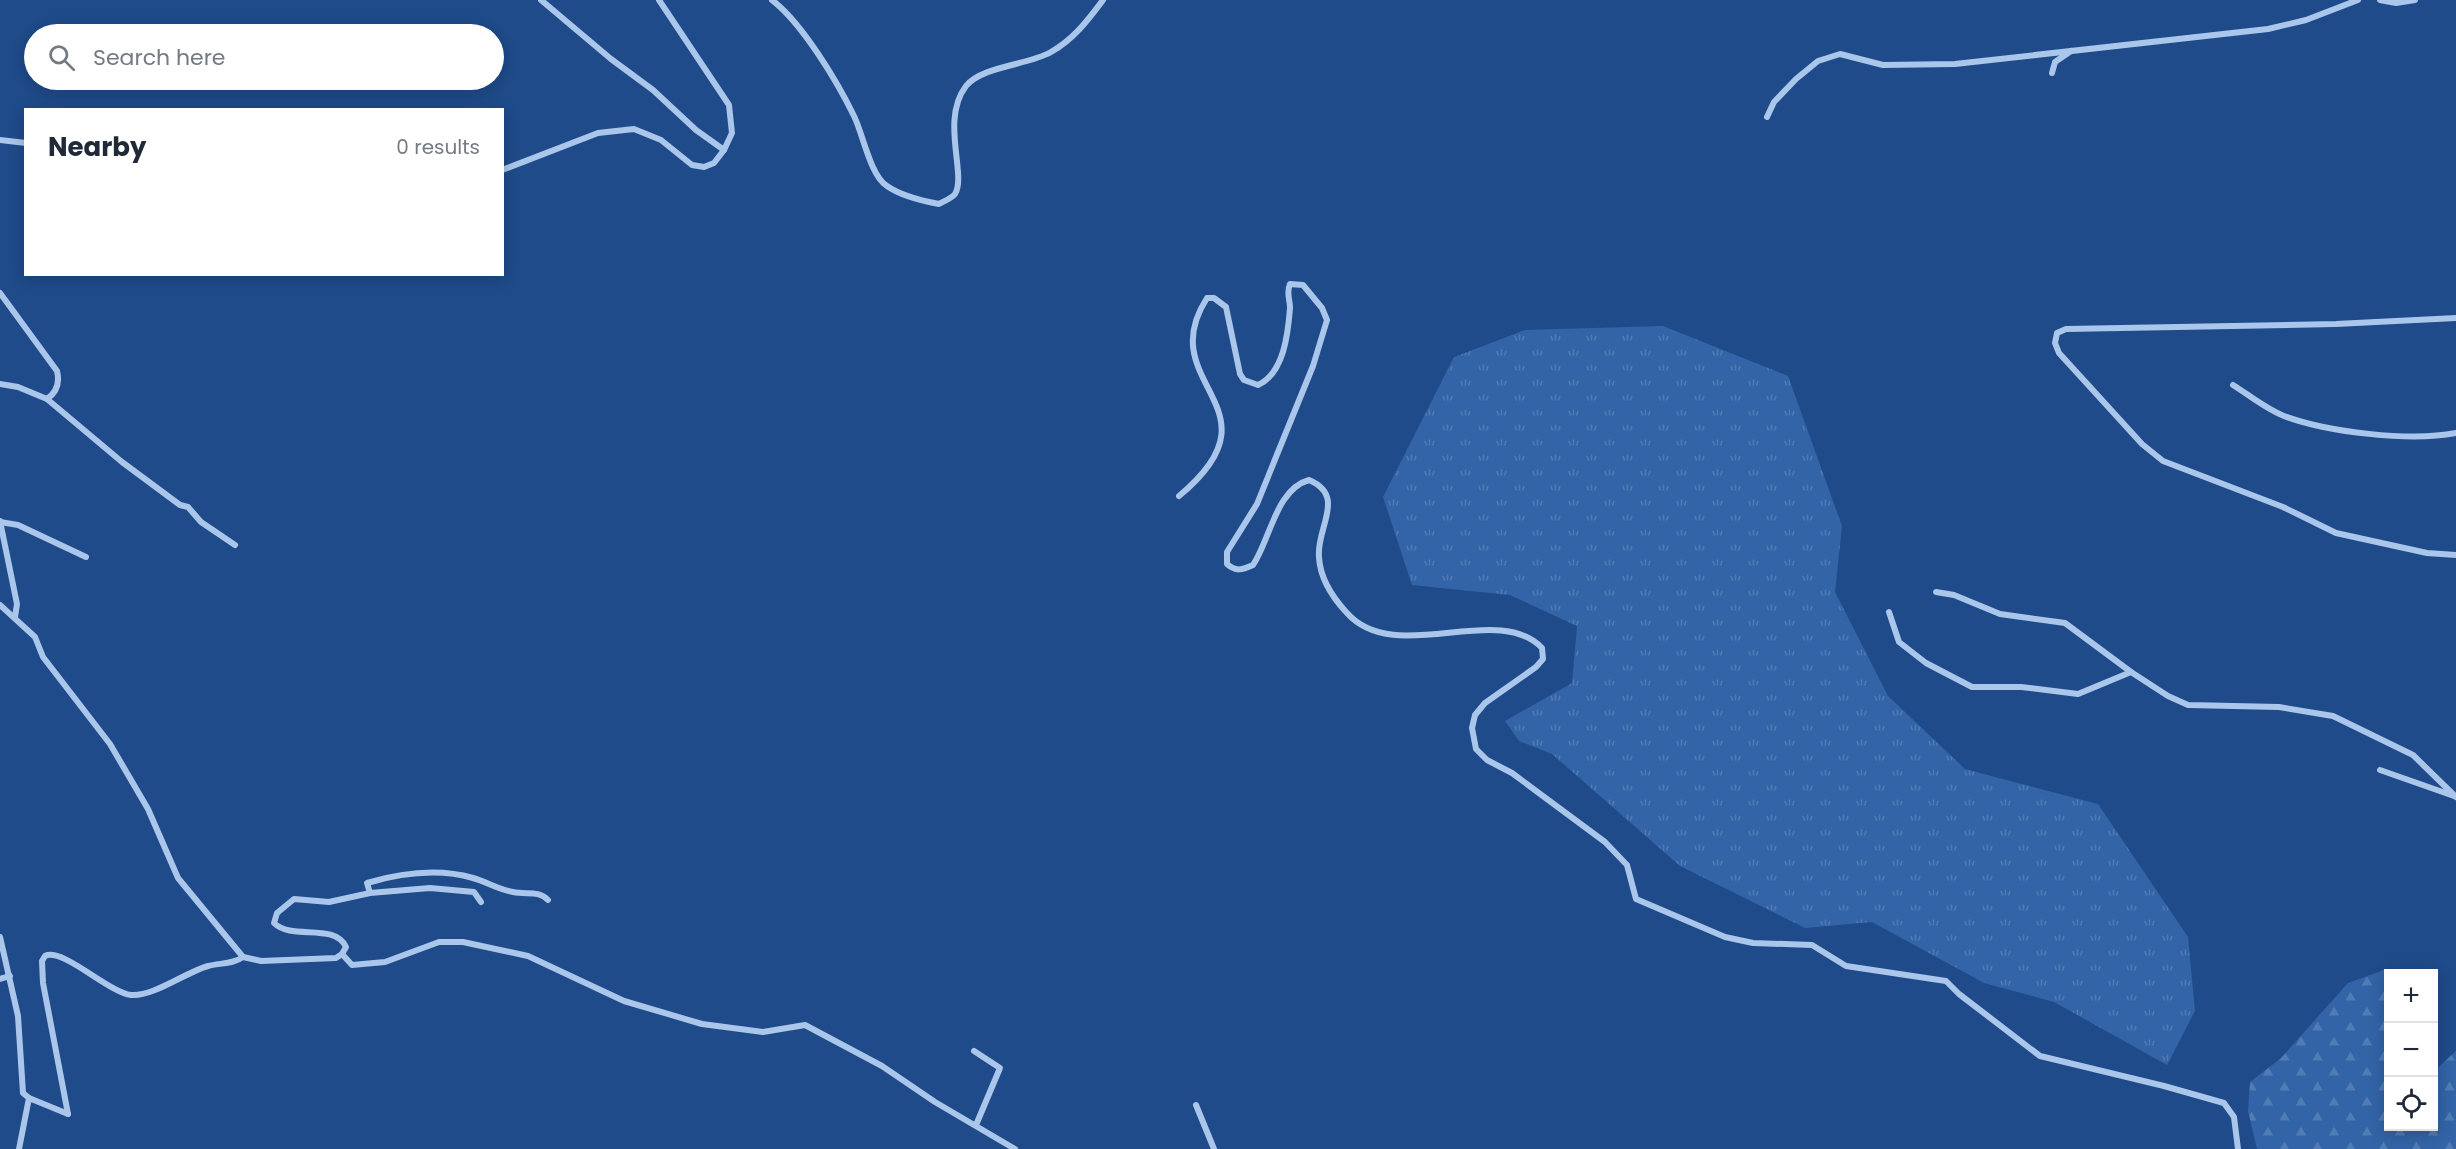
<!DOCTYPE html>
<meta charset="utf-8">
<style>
body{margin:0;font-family:Poppins,sans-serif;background:#f6f6f7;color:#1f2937}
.controls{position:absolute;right:18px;bottom:18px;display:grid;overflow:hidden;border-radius:0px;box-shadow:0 3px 15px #0003}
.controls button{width:54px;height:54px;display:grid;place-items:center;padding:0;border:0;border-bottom:2px solid #e0e1e3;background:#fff;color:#1f2937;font:30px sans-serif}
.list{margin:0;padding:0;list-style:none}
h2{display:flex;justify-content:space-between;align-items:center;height:78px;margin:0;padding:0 24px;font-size:26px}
h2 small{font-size:20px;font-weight:400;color:#747a83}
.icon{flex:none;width:33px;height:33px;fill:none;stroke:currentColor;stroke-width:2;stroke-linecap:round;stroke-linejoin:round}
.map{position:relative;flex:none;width:2456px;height:1149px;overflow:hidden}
.search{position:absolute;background:#fff;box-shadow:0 3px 15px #0003;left:24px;top:24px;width:480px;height:66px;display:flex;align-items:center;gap:15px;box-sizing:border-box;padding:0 21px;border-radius:33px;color:#747a83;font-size:22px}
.panel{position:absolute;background:#fff;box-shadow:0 3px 15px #0003;left:24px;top:108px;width:480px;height:168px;border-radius:0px}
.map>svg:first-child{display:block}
.grass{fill:url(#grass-tufts)}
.forest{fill:url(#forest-firs)}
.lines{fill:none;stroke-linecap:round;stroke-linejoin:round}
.street{stroke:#aac6eb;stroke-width:6}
</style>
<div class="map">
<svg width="2456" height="1149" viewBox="0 0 2456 1149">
<defs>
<pattern id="grass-tufts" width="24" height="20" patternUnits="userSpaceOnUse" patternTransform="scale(1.5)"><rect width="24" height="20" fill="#3264a7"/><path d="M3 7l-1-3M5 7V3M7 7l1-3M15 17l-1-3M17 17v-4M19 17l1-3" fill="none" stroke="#517bb4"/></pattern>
<pattern id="forest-firs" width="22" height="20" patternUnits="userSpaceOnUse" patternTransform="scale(1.5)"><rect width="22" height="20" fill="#3264a7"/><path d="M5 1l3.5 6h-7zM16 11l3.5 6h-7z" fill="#517bb4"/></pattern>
</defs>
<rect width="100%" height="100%" fill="#1f4b8a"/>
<path class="grass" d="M1663,326L1788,376L1842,526L1835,592L1888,696L1965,769L2098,804L2188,937L2195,1011L2167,1065L2054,1002L1984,983L1872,922L1805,928L1680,866L1552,754L1519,741L1505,721L1572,683L1577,626L1510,595L1412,585L1383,497L1454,357L1525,330Z"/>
<path class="forest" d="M2384,970L2388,980V1126H2434V1071L2456,1051V1149H2257L2248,1111L2250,1082L2281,1058L2348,983Z"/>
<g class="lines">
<g class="street">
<path d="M541,0L611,59L653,90L696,130L724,150"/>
<path d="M772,0C802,23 837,81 854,116C863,134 870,175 887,186C901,196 923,201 939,204C944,201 951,199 955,194C967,175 940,120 966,86C982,66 1029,65 1051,52C1074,39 1088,20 1103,0"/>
<path d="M2380,0L2396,3L2415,0"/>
<path d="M2052,73L2055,62L2071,51"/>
<path d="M1767,117L1774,102L1796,79L1818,61L1840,54L1883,65L1955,64L2268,29L2306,20L2358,0"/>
<path d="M0,140L26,143"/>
<path d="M502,170L598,133L634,129L661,140L692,165L704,167L714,163L724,150L732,133L729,105L659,0"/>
<path d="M0,293L57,371C60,383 57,392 47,399L18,387L0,384"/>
<path d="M2456,318L2336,324L2066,329L2057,333L2055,343L2059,353L2142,444L2163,461L2283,507L2336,533L2427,553L2456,555"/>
<path d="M2233,385C2249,395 2266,409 2284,416C2327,432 2410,442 2456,433"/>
<path d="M47,399L122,462L180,505L188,507L201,522L235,545"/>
<path d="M1179,496C1286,407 1151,385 1207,298H1214L1226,307L1240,374L1244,380L1258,385C1284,373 1288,334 1290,308C1290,299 1286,293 1290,284L1303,285L1322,308L1327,320L1313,366L1276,457L1257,504L1227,552V564C1236,572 1242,570 1253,565C1270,540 1276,489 1309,480C1347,496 1316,528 1319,557C1320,578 1333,598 1347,613C1395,667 1497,601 1542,648L1543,659L1536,667L1485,703L1475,715L1472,728L1476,749L1487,760L1512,773L1605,842L1627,865L1636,899L1725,937L1753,943L1812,945L1846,966L1946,981L1959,994L2040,1056L2164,1086L2224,1103L2234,1117L2238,1149"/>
<path d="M0,521L17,604L15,617"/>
<path d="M0,522L18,525L86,557"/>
<path d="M1936,592L1954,595L2000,614L2065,623L2131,672"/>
<path d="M0,605L35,637L43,657L110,744L148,809L178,878L243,957L261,961L336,958L342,954L352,965L385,962L439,942H463L528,956L624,1001L702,1024L763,1032L805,1025L882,1066L935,1102L1015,1149"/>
<path d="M1889,612L1899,642L1926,663L1972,687H2021L2078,694L2131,672L2168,696L2188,705L2279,707L2333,716L2413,755L2456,797"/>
<path d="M2380,770L2454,796"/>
<path d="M370,893L367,883C401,873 438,868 473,878C487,882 499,890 513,892C527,895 538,890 548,900"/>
<path d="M0,937L18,1016L23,1093L29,1098"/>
<path d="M342,954L346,947C334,922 292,941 274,923L277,913L294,899L329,902L370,893L430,888L474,892L481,902"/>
<path d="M0,979L10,976"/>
<path d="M974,1051L1000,1068L976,1125"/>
<path d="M1196,1105L1214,1149"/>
<path d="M68,1114L43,983L42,961L45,956C62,947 108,992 131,995C153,997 186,972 208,966C219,963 234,964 243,957"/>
<path d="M19,1149L29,1098L68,1114"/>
</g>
</g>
</svg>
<div class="controls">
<button>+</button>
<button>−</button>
<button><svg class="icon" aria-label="locate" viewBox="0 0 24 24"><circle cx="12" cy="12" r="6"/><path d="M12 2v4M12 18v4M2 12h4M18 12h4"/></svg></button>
</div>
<div class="search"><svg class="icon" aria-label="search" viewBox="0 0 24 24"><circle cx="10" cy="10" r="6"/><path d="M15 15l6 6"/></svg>Search here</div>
<section class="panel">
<h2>Nearby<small>0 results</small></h2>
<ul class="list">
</ul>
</section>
</div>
